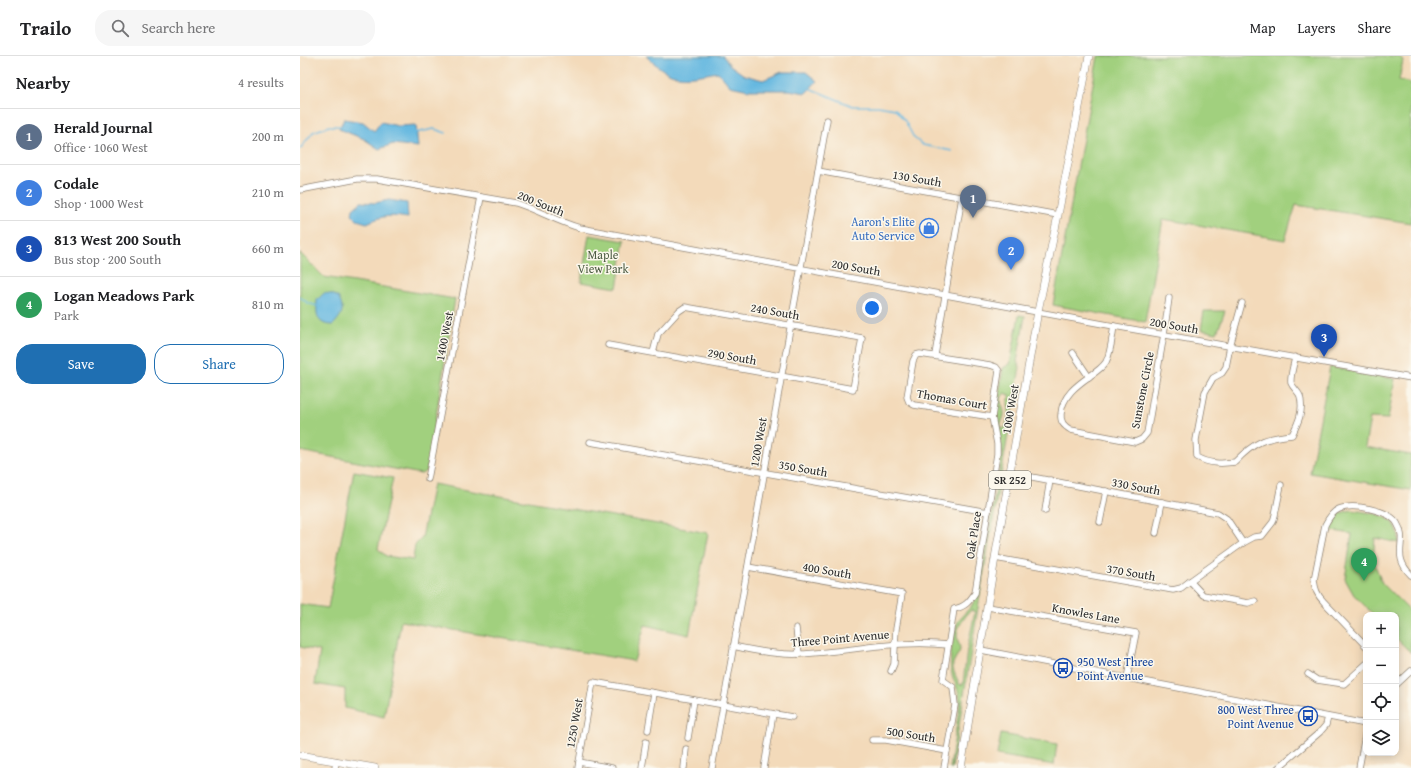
<!DOCTYPE html>
<meta charset="utf-8">
<style>
body{margin:0;font-family:"Gentium Book Plus",serif;background:#f6f6f6;color:#202124}
.controls{position:absolute;right:12px;bottom:12px;display:grid;overflow:hidden;border-radius:8px;box-shadow:0 2px 10px #0003}
.controls button{width:36px;height:36px;display:grid;place-items:center;padding:0;border:0;border-bottom:1px solid #e0e0e0;background:#fff;color:#202124;font:20px sans-serif}
.you{position:absolute;left:572px;top:252px;width:14px;height:14px;margin:-10px;border:3px solid #fff;border-radius:50%;background:#1a73e8;box-shadow:0 0 0 6px #1a73e833}
.badge{display:grid;place-items:center;width:26px;height:26px;border-radius:50%;background:#1f6fb2;color:#fff;font-size:13px;font-weight:700}
.pin{position:absolute;translate:-50% -33px;filter:drop-shadow(0 1px 2px #0008)}
.pin::after{content:'';position:absolute;top:21px;width:14px;height:12px;background:inherit;clip-path:polygon(0 0,100% 0,50% 100%)}
.list{margin:0;padding:0;list-style:none}
h2{display:flex;justify-content:space-between;align-items:center;height:52px;margin:0;padding:0 16px;font-size:17px}
h2 small{font-size:13px;font-weight:400;color:#757577}
.list li{display:grid;grid-template-columns:26px 1fr auto;gap:12px;align-items:center;box-sizing:border-box;height:56px;padding:0 16px;border-top:1px solid #e0e0e0}
.list b{display:block;font-size:15px;white-space:nowrap}
.list p{margin:0;font-size:13px;white-space:nowrap;color:#757577}
.list em{font-size:13px;font-style:normal;color:#757577}
.actions{display:flex;gap:8px;padding:12px 16px}
.actions a{flex:1;padding:9px 0;border:1px solid #1f6fb2;border-radius:16px;text-align:center;font-size:14px;color:#1f6fb2}
.actions .main{background:#1f6fb2;color:#fff}
.icon{flex:none;width:22px;height:22px;fill:none;stroke:currentColor;stroke-width:2;stroke-linecap:round;stroke-linejoin:round}
.map{position:relative;flex:none;width:1111px;height:712px;overflow:hidden}
header{display:flex;align-items:center;gap:24px;box-sizing:border-box;height:56px;padding:0 20px;background:#fff;border-bottom:1px solid #e0e0e0}
header strong{font-size:19px}
nav{display:flex;gap:22px;margin-inline-start:auto;font-size:14px}
.search{width:280px;height:36px;background:#f6f6f6;display:flex;align-items:center;gap:10px;box-sizing:border-box;padding:0 14px;border-radius:16px;color:#757577;font-size:15px}
main{display:flex}
aside{flex:1;background:#fff}
.map>svg:first-child{display:block}
.green{fill:#a1d07e;stroke:#667e54;fill-rule:evenodd}
.water{fill:#65b8e0;stroke:#487286}
.lines{fill:none;stroke-linecap:round;stroke-linejoin:round}
.stream{stroke:#65b8e0;stroke-width:1.5}
.minor-casing{stroke:#8f8272;stroke-width:7}
.major-casing{stroke:#8f8272;stroke-width:8}
.minor{stroke:#fff;stroke-width:5.5}
.major{stroke:#fff;stroke-width:7}
.labels{text-anchor:middle;dominant-baseline:central;stroke-width:3;stroke-linejoin:round;paint-order:stroke}
.shield{fill:#fbf7ec;stroke:#696865;stroke-width:1}
.shield-label{font-size:11px;font-weight:bold;fill:#2b2b2b}
.street-label{font-size:12px;fill:#2b2b2b;stroke:#fbf7ec}
.shop-label{font-size:12px;fill:#366cbe;stroke:#fbf7ec;text-anchor:end}
.park-label{font-size:12px;fill:#4e5d44;stroke:#fbf7ec}
.transit-label{font-size:12px;fill:#164399;stroke:#fbf7ec;text-anchor:start}
</style>
<header>
<strong>Trailo</strong>
<div class="search"><svg class="icon" aria-label="search" viewBox="0 0 24 24"><circle cx="10" cy="10" r="6"/><path d="M15 15l6 6"/></svg>Search here</div>
<nav><a>Map</a><a>Layers</a><a>Share</a></nav>
</header>
<main>
<aside>
<h2>Nearby<small>4 results</small></h2>
<ul class="list">
<li><span class="badge" style="background:#5c6f8a">1</span><div><b>Herald Journal</b><p>Office · 1060 West</p></div><em>200 m</em></li>
<li><span class="badge" style="background:#3f7fe0">2</span><div><b>Codale</b><p>Shop · 1000 West</p></div><em>210 m</em></li>
<li><span class="badge" style="background:#1a4fb4">3</span><div><b>813 West 200 South</b><p>Bus stop · 200 South</p></div><em>660 m</em></li>
<li><span class="badge" style="background:#2e9e5b">4</span><div><b>Logan Meadows Park</b><p>Park</p></div><em>810 m</em></li>
</ul>
<div class="actions"><a class="main">Save</a><a>Share</a></div>
</aside>
<div class="map">
<svg width="1111" height="712" viewBox="0 0 1111 712">
<rect width="100%" height="100%" fill="#fbf7ec"/>
<filter id="ink" filterUnits="userSpaceOnUse"><feTurbulence type="fractalNoise" baseFrequency=".025" numOctaves="2"/><feDisplacementMap in="SourceGraphic" scale="8" xChannelSelector="R" yChannelSelector="G"/><feConvolveMatrix kernelMatrix="1 2 1 2 8 2 1 2 1" color-interpolation-filters="sRGB"/></filter>
<filter id="wash" filterUnits="userSpaceOnUse"><feTurbulence type="fractalNoise" baseFrequency=".012" numOctaves="4" result="noise"/><feDisplacementMap in="SourceGraphic" scale="16" xChannelSelector="R" yChannelSelector="G"/><feGaussianBlur stdDeviation="0.9" result="paint"/><feColorMatrix in="noise" values="0 0 0 0 0 0 0 0 0 0 0 0 0 0 0 0 0 1.4 0 .05"/><feComposite in="paint" operator="in"/></filter>
<g filter="url(#wash)">
<rect width="100%" height="100%" fill="#f3daba"/>
<g class="green">
<path d="M798,0H1098L1103,4L1099,24L1111,27V167L996,149L985,184L863,163L845,266L753,249Z"/>
<path d="M289,179L325,185L317,232L281,226Z"/>
<path d="M0,197L24,221L155,243L127,415L121,418L0,395Z"/>
<path d="M904,255H925L917,277L901,274Z"/>
<path d="M719,259L725,260L717,306L720,311L683,521L652,712H650L660,646C660,634 653,626 651,614C649,605 653,577 657,568C660,560 667,556 672,549C675,543 677,538 679,532L702,397L696,358L703,312L710,308ZM705,337L710,339L708,347L709,357L705,372L703,373L701,372C700,367 703,365 704,359C705,350 696,345 705,337ZM671,554L675,556L667,594L663,628L662,629L659,628C657,621 650,612 654,605C656,600 659,598 660,594C660,589 658,586 657,581C656,571 665,561 671,554Z"/>
<path d="M1030,311L1095,323L1088,363L1070,362L1065,391L1111,399V434L1010,417Z"/>
<path d="M54,415L93,422L78,493L86,500L113,504L115,489L122,482L133,428L408,477L389,579L345,569L334,605L101,565L84,661L45,652V633L15,628L20,595L0,591V548L28,552Z"/>
<path d="M1052,454C1075,458 1099,457 1099,487L1075,482L1073,504L1082,527L1111,556V597L1096,582V559H1074L1054,539L1045,523L1052,478L1028,474C1031,461 1040,456 1052,454Z"/>
<path d="M701,678L757,688L754,709L697,699Z"/>
</g>
<g class="water">
<path d="M346,0H423L430,9L444,19L463,24L482,16H506L517,25L506,37L489,34H449L430,30L418,16C405,18 387,23 374,19C363,16 354,7 346,0Z"/>
<path d="M44,63L63,66L74,75L81,66L98,70L116,69L118,91L93,88L79,93L64,83L39,73Z"/>
<path d="M89,144L107,147L108,162C90,159 84,159 67,167L57,164L52,159L53,153L61,146L75,147Z"/>
<path d="M24,237L32,238L38,241C45,254 43,258 33,269C16,269 16,258 17,244Z"/>
</g>
<g class="lines">
<g class="stream">
<path d="M509,32L553,50H578L595,53L605,65L614,82L623,89L652,95"/>
<path d="M115,77L134,73L146,77"/>
<path d="M0,93L13,76L29,70H42"/>
<path d="M0,241L8,247L17,250"/>
</g>
</g>
</g>
<g filter="url(#ink)">
<g class="lines">
<defs>
<g id="minor">
<path d="M518,115L758,159"/>
<path d="M0,134L57,123H77L216,147C238,154 258,166 280,172L814,270L1111,322"/>
<path d="M942,247L930,290L926,311L922,317L913,322L905,336L896,384L897,401C910,408 921,408 935,406C954,386 964,382 992,379C998,367 1004,355 1000,340C998,335 993,332 991,327C990,319 994,309 995,301"/>
<path d="M814,270C812,281 811,296 806,306C802,312 796,316 790,320C777,329 762,340 761,358C760,366 764,370 771,374L835,386L842,383L847,377L864,278L869,242"/>
<path d="M308,289C390,304 471,318 553,333L562,282L385,251L379,255L358,278L353,297"/>
<path d="M773,297L789,321"/>
<path d="M620,298L690,309L696,311L699,315L692,361L614,349L609,346L607,341L613,305L616,299Z"/>
<path d="M635,299L662,141"/>
<path d="M290,386L688,456"/>
<path d="M711,417L918,457L927,463L943,487"/>
<path d="M128,423L181,141"/>
<path d="M745,455L750,424"/>
<path d="M800,466L806,435"/>
<path d="M856,477L862,446"/>
<path d="M695,502L873,534L881,532L890,525L903,539L948,547L955,545"/>
<path d="M448,511L602,538L596,573L594,608L591,615"/>
<path d="M890,525L943,487L954,481L962,480L973,466L975,459L981,429"/>
<path d="M688,551L836,577L827,622"/>
<path d="M496,572L499,598"/>
<path d="M433,590C455,595 478,599 500,598C549,596 599,583 648,589"/>
<path d="M1066,590L1024,546C1017,539 1015,533 1014,524L1025,469C1028,463 1032,456 1039,453C1053,447 1089,454 1097,467C1109,486 1090,498 1111,519"/>
<path d="M681,594L1066,668"/>
<path d="M1008,618L1017,624L1044,628L1066,608"/>
<path d="M1096,629L1111,615"/>
<path d="M348,674L354,637"/>
<path d="M388,682L394,644"/>
<path d="M572,684H586L647,695"/>
<path d="M279,706L312,712"/>
<path d="M35,712L36,705"/>
<path d="M278,712L293,626L492,661"/>
<path d="M342,712L346,686"/>
<path d="M384,712L386,693"/>
<path d="M412,712L527,64"/>
<path d="M464,712L473,658"/>
<path d="M644,712L655,649L653,631L643,624L654,553C665,551 669,546 675,537L697,398V388L692,361"/>
<path d="M978,712L1020,676L1026,669L1028,661"/>
<path d="M1059,712L1066,674"/>
</g>
<g id="major">
<path d="M0,699L75,712"/>
<path d="M661,712L695,502L738,255L758,159L789,0"/>
</g>
</defs>
<use href="#minor" class="minor-casing"/>
<use href="#major" class="major-casing"/>
<use href="#minor" class="minor"/>
<use href="#major" class="major"/>
</g>
</g>
<defs>
<symbol id="shop-ring" viewBox="-11 -11 22 22"><circle r="9.5" fill="#fbf7ec" stroke="#3f7fe0" stroke-width="1.5"/><path d="M-5-2.5h2.3a2.7 3.5 0 0 1 5.4 0H5L5.5 6h-11ZM-1.5-2.5h3a1.5 2.3 0 0 0-3 0Z" fill="#3f7fe0"/></symbol>
<symbol id="bus-ring" viewBox="-11 -11 22 22"><circle r="9.5" fill="#fbf7ec" stroke="#1a4fb4" stroke-width="1.5"/><path d="M-5-6H5V4H4V6H2V4H-2V6H-4V4H-5ZM-3.5-4V0h7V-4ZM-3.5 1.2v1.5H-2V1.2ZM2 1.2v1.5H3.5V1.2Z" fill="#1a4fb4"/></symbol>
</defs>
<g fill-rule="evenodd">
<use href="#shop-ring" x="618" y="161" width="22" height="22"/>
<use href="#bus-ring" x="752" y="601" width="22" height="22"/>
<use href="#bus-ring" x="997" y="649" width="22" height="22"/>
</g>
<g class="labels">
<rect class="shield" x="689" y="415" width="42" height="18" rx="3"/>
<g class="shield-label">
<text x="710" y="424">SR 252</text>
</g>
<g class="street-label">
<text transform="translate(617 122) rotate(10)">130 South</text>
<text transform="translate(241 147) rotate(22)">200 South</text>
<text transform="translate(556 211) rotate(10)">200 South</text>
<text transform="translate(475 255) rotate(10)">240 South</text>
<text transform="translate(874 269) rotate(10)">200 South</text>
<text transform="translate(144 280) rotate(-79)">1400 West</text>
<text transform="translate(432 300) rotate(10)">290 South</text>
<text transform="translate(842 334) rotate(-79)">Sunstone Circle</text>
<text transform="translate(652 343) rotate(10)">Thomas Court</text>
<text transform="translate(710 353) rotate(-80)">1000 West</text>
<text transform="translate(458 386) rotate(-80)">1200 West</text>
<text transform="translate(503 412) rotate(10)">350 South</text>
<text transform="translate(836 430) rotate(11)">330 South</text>
<text transform="translate(673 479) rotate(-81)">Oak Place</text>
<text transform="translate(527 514) rotate(10)">400 South</text>
<text transform="translate(831 516) rotate(10)">370 South</text>
<text transform="translate(786 557) rotate(10)">Knowles Lane</text>
<text transform="translate(540 582) rotate(-5)">Three Point Avenue</text>
<text transform="translate(274 667) rotate(-80)">1250 West</text>
<text transform="translate(611 678) rotate(9)">500 South</text>
</g>
<g class="shop-label">
<text x="615" y="165">Aaron's Elite<tspan x="615" dy="14">Auto Service</tspan></text>
</g>
<g class="park-label">
<text x="303" y="198">Maple<tspan x="303" dy="14">View Park</tspan></text>
</g>
<g class="transit-label">
<text x="777" y="605">950 West Three<tspan x="777" dy="14">Point Avenue</tspan></text>
<text x="994" y="653" text-anchor="end">800 West Three<tspan x="994" dy="14">Point Avenue</tspan></text>
</g>
</g>
</svg>
<div class="controls">
<button>+</button>
<button>−</button>
<button><svg class="icon" aria-label="locate" viewBox="0 0 24 24"><circle cx="12" cy="12" r="6"/><path d="M12 2v4M12 18v4M2 12h4M18 12h4"/></svg></button>
<button><svg class="icon" aria-label="layers" viewBox="0 0 24 24"><path d="M12 4l9 5-9 5-9-5zM3 14l9 5 9-5"/></svg></button>
</div>
<div class="you"></div>
<div class="pin badge" style="left:673px;top:162px;background:#5c6f8a">1</div>
<div class="pin badge" style="left:711px;top:214px;background:#3f7fe0">2</div>
<div class="pin badge" style="left:1024px;top:301px;background:#1a4fb4">3</div>
<div class="pin badge" style="left:1064px;top:525px;background:#2e9e5b">4</div>
</div>
</main>
